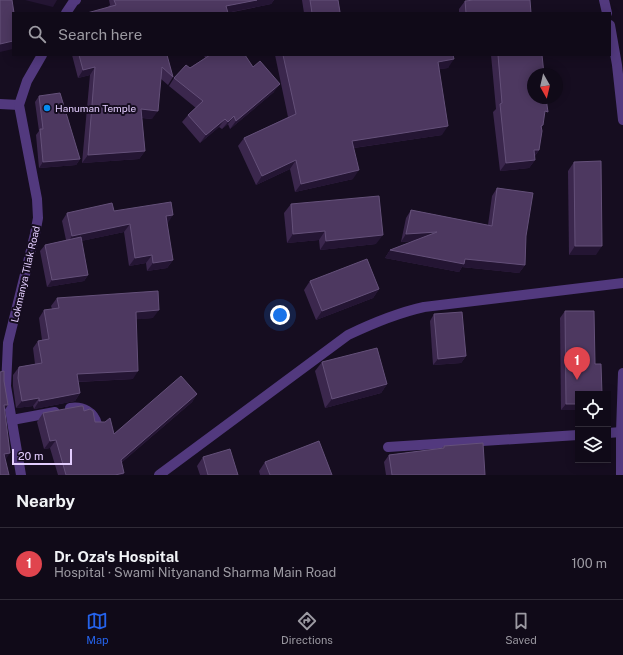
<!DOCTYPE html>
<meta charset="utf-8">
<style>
body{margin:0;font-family:"Public Sans",sans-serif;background:#191321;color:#f1f3f6}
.controls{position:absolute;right:12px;bottom:12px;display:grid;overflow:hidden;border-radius:0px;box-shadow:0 2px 10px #0003}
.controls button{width:36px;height:36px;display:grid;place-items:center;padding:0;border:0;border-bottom:1px solid #302b37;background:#100a18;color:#f1f3f6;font:20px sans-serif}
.compass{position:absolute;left:527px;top:68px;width:36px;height:36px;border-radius:50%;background:#100a18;box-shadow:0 2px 10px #0003;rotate:172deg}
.scale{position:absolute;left:12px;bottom:10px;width:60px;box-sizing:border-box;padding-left:4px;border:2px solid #e3cdfe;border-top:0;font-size:11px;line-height:14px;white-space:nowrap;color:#e3cdfe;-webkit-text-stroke:3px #160d20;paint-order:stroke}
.you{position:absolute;left:280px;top:315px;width:14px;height:14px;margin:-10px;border:3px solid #fff;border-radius:50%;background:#1a73e8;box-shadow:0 0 0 6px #1a73e833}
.badge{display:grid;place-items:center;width:26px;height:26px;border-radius:50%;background:#2563eb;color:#fff;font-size:13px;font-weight:700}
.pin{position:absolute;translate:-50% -33px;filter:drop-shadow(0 1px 2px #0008)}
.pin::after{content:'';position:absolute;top:21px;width:14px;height:12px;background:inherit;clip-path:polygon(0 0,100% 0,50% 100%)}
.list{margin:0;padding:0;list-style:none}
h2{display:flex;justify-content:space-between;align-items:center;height:52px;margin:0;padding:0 16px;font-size:17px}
h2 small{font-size:13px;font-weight:400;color:#9c9aa2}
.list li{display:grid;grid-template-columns:26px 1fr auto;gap:12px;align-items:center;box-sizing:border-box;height:72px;padding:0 16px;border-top:1px solid #302b37}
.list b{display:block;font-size:15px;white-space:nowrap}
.list p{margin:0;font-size:13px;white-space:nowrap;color:#9c9aa2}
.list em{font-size:13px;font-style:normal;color:#9c9aa2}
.icon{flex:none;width:22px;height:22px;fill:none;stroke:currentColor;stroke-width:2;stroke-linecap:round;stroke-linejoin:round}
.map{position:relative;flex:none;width:623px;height:475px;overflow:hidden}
.search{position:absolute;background:#100a18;box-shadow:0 2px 10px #0003;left:12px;right:12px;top:12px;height:44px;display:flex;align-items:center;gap:10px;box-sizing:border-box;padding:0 14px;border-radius:0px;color:#9c9aa2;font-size:15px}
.sheet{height:124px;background:#100a18}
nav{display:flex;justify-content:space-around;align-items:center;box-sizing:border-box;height:56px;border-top:1px solid #302b37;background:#100a18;font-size:11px;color:#9c9aa2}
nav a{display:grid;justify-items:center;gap:2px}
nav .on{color:#2563eb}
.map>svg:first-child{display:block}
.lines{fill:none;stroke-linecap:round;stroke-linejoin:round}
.minor{stroke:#52397e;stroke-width:10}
.tertiary{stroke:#52397e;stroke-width:10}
.wall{fill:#3b274d}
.shaded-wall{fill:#241533}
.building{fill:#4d3860;stroke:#645079}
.poi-dot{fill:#058cf1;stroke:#160d20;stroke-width:1.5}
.labels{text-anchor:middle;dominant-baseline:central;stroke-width:4;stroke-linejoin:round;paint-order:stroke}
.poi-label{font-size:10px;fill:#e3cdfe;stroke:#160d20;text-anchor:start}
.street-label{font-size:10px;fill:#e3cdfe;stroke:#160d20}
</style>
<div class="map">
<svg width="623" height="475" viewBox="0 0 623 475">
<rect width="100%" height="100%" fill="#160d20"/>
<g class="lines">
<g class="minor">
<path d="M70,408C83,406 94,412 97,424"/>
<path d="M12,420L55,412"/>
<path d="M608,433L621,432"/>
<path d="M388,447L578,435"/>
<path d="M159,475L348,335C373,323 397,313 424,307L623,283"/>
</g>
<g class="tertiary">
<path d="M604,0L607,13"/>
<path d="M66,13L74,1L76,0"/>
<path d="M610,25L617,65L623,120"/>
<path d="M0,104L19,105"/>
<path d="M21,475L6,386L8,343L35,234L38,218L37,199L19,105L27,81L42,55"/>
<path d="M621,475V432L623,373"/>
</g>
</g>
<g class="wall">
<path d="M109,0H274L271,4L228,13L108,7L110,5Z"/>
<path d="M302,0H338L340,12L339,13H304Z"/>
<path d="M465,1L531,13H459V9Z"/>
<path d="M72,55H167L173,77L168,85L161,79L152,119L142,118L145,151L139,159L82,163L90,75L78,78Z"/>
<path d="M204,55H245L253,67L274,92L230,129L228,124L222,129L219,127L200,143L182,122L188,115L196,108L169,86L174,78L205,58Z"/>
<path d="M275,55H453L448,68L439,69L442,135L354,148L353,179L295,192L290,169L256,185L238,146L244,138L288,117Z"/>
<path d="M491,55H542L544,116L542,127L539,150L535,156V160L529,168L500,171L493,112L496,109Z"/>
<path d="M39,96L80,159L76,165L39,168L36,135L39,131L35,102Z"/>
<path d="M574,162L596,255H569L568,171Z"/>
<path d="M497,188L526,236L525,265L519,273L462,267L459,272L385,258L390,250L414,241L401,242L406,218L411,210L488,225L492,196Z"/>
<path d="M291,204L376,244L320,250L319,240L287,243L284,213Z"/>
<path d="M114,211L168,223H167L173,260L167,268L147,271L146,263L129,266L124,232L81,241L88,275L84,281L47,287L40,251L45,245L66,240L62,221L67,213Z"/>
<path d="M310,281L379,289L373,298L316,320L304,290Z"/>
<path d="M57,298L153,318L136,319L133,379L78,382L80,393L75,401L34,409L33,406L16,408L13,386V375L19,367L35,364L33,348L38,341L42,340L39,318L44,310L52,309L51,306Z"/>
<path d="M565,311L578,394V410H561L560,318Z"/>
<path d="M434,314L466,356L461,363L433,365L430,321Z"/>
<path d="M322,362L387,384L381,393L325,408L315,371Z"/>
<path d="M197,394L192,402L121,463L123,475H58L50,448L44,449L37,422L43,413L84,411L95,422L114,434Z"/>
<path d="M444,446L485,475H386L384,462L389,455L442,448Z"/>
<path d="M203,457L238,475H200L197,466Z"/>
<path d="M265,462L332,475H260L259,471Z"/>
</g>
<g class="shaded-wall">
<path d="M25,0H57L53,7Z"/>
<path d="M257,0H274L271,4L226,13V6Z"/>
<path d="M13,41V49L0,52V44Z"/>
<path d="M454,59L448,68L432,70L438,62Z"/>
<path d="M95,67L90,75L78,78L83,70Z"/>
<path d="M280,84L274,92L230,129L236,121Z"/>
<path d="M141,109L158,111L152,119L136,117Z"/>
<path d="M234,116L228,124L222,129L228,122Z"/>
<path d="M225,119L219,127L200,143L206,135Z"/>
<path d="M448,126L442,135L346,149L352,141Z"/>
<path d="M534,150H539L533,158Z"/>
<path d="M145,151L139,159L82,163L88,155Z"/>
<path d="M80,159L76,165L39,168L43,162Z"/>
<path d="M296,160L290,169L256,185L262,176Z"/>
<path d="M535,160L529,168L500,171L506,163Z"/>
<path d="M359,170L353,179L295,192L301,184Z"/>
<path d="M173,215L168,223L160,224L166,216Z"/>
<path d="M130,224L124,232L67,244L72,236Z"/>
<path d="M325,231L319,240L287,243L293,234Z"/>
<path d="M437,232L432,239L401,242L406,234Z"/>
<path d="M383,235L376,244L320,250L326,241Z"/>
<path d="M575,246H602L596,255H569Z"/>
<path d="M390,250L465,259L525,265L519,273L462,267L459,272L385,258Z"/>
<path d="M152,255L146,263L129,266L135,258Z"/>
<path d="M173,260L167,268L147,271L153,263Z"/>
<path d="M88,275L84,281L47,287L52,280Z"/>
<path d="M379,289L373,298L316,320L322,311Z"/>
<path d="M159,310L153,318L130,320L136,312Z"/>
<path d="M466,356L461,363L433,365L438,359Z"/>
<path d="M138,371L133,379L72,382L77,374Z"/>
<path d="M387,384L381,393L325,408L332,399Z"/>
<path d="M80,393L75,401L34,409L39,401Z"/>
<path d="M197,394L192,402L115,468L121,460Z"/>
<path d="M39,398L33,406L16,408L22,401Z"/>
<path d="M566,404H578V410H561Z"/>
<path d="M4,405H8L4,411Z"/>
<path d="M56,440L50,448L44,449L50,441Z"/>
<path d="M10,453L6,459L4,454Z"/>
<path d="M124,473L123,475H115Z"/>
</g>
<g class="building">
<path d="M0,0H12L14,13H13V41L0,44Z"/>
<path d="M114,0H257L226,6L228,13H87L116,5Z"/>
<path d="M310,0H338L340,12L338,13H312Z"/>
<path d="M474,0H530L531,13H466L465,1Z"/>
<path d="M79,55H167L173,77L162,67L158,111L141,109L145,151L88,155L95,67L83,70Z"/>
<path d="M210,55H245L253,67L260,61L280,84L236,121L234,116L228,122L225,119L206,135L188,115L203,101L174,78L186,65L190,68Z"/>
<path d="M283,55H453L454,59L438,62L448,126L352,141L359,170L301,184L296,160L262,176L244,138L296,114Z"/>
<path d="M498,55H542L544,74H533V98H546L548,112L545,111L543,125L541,126L542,131L539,150H534L535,160L506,163L500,104L502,103Z"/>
<path d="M60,93L80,159L43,162L40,129H43L39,96Z"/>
<path d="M601,161L602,246H575L574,162Z"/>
<path d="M497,188L533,193L526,236L525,265L465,259L464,264L390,250L437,232L406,234L411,210L492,226Z"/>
<path d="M379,196L383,235L326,241L325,231L293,234L291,204Z"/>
<path d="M171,202L173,215L166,216L173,260L153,263L152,255L135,258L130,224L72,236L67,213L112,203L114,211Z"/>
<path d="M81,237L88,275L52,280L45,245Z"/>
<path d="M367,259L379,289L322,311L310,281Z"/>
<path d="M158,291L159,310L136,312L138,371L77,374L80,393L39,401V398L22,401L18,378L19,367L42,363L38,341L49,339L44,310L59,308L57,298Z"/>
<path d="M565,311H594L595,364H601L602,394H578V404H566Z"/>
<path d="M462,312L466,356L438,359L434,314Z"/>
<path d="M377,348L387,384L332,399L322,362Z"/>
<path d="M4,371V381L8,405H4L10,453L4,454L9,475H0V372Z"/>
<path d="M181,376L197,394L121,460L124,473L115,475H66L56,440L50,441L43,413L81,406H83L84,411L90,409L93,411L95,422H105L110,418L114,434Z"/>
<path d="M319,441L332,475H270L265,462Z"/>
<path d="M483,443L485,475H392L389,455L444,448V446Z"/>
<path d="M230,449L238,475H208L203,457Z"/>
</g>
<circle class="poi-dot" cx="47" cy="108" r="4"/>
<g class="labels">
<g class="poi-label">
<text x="55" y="108">Hanuman Temple</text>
</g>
<g class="street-label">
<text transform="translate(25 274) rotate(-77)">Lokmanya Tilak Road</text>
</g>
</g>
</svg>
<div class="controls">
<button><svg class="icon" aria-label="locate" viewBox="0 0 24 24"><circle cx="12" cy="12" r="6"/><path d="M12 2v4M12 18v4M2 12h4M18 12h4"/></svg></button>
<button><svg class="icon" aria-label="layers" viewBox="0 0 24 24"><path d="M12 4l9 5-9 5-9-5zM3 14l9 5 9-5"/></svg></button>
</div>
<svg class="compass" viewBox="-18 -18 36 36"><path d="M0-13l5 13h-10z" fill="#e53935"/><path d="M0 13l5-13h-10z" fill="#9c9aa2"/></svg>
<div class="scale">20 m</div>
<div class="you"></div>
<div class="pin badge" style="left:577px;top:380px;background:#e0444e">1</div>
<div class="search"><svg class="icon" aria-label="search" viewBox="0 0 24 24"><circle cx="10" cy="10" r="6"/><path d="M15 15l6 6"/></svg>Search here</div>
</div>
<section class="sheet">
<h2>Nearby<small></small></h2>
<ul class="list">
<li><span class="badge" style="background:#e0444e">1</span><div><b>Dr. Oza's Hospital</b><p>Hospital · Swami Nityanand Sharma Main Road</p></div><em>100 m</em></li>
</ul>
</section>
<nav>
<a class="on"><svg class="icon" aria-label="map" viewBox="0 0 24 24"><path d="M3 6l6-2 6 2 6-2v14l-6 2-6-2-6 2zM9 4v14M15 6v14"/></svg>Map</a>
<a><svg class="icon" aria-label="directions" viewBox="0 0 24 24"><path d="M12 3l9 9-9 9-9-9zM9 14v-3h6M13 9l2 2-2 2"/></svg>Directions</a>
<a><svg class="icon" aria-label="saved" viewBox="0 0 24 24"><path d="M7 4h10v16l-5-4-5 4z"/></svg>Saved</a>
</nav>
